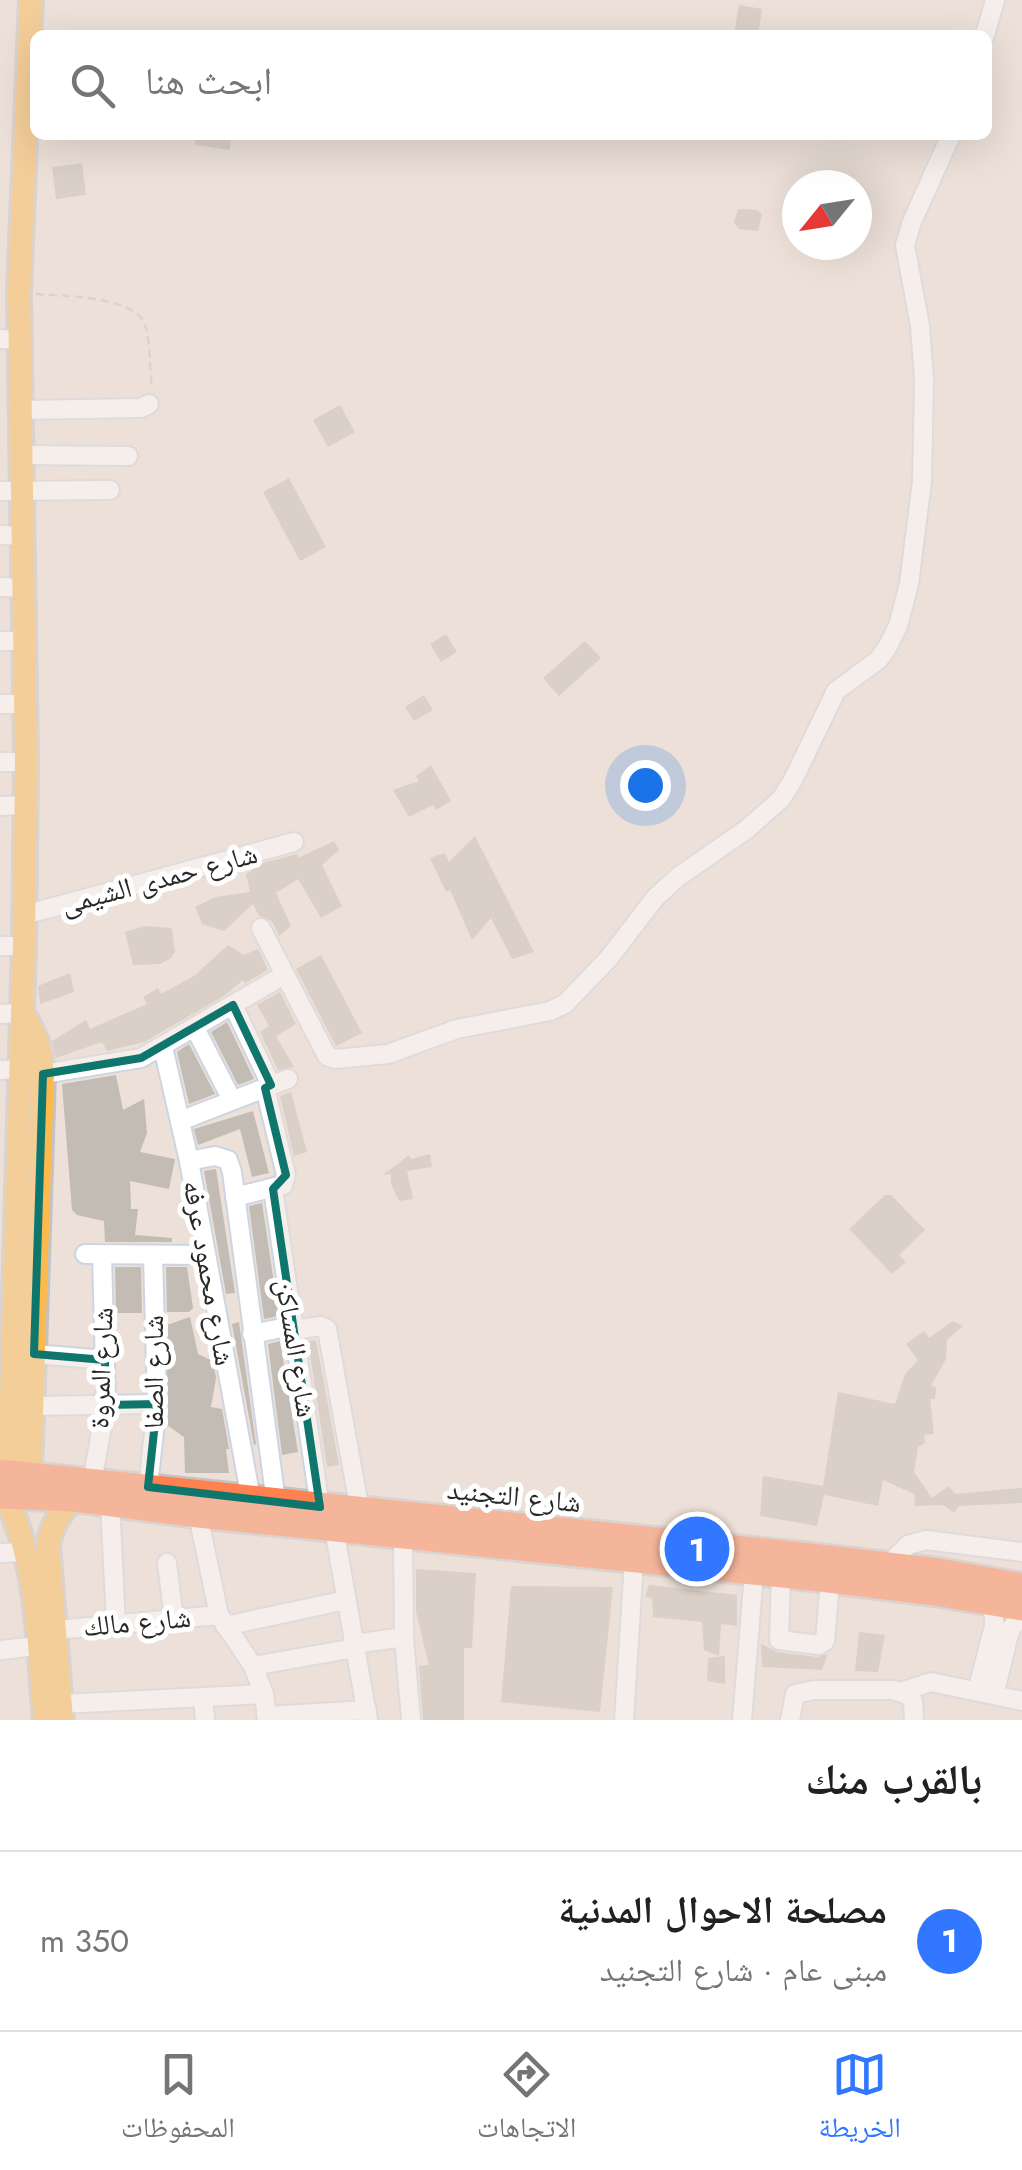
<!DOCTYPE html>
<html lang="ar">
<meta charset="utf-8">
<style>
body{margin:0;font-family:Jost,"Noto Naskh Arabic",sans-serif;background:#f2f2f2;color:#202124;direction:rtl}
.compass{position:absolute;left:782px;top:170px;width:90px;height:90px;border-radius:50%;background:#fff;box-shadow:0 10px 40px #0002;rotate:240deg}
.you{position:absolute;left:645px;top:785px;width:35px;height:35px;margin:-25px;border:8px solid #fff;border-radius:50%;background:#1a73e8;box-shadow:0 0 0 15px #1a73e833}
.badge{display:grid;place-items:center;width:65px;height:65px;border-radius:50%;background:#3277ff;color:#fff;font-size:32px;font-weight:700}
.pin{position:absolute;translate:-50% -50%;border:5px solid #fff;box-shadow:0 2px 10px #0006}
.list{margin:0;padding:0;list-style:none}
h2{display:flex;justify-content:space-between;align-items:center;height:130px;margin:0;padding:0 40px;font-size:42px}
h2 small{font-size:32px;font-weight:400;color:#757577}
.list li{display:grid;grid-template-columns:65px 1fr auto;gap:30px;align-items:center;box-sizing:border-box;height:180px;padding:0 40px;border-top:2px solid #e0e0e0}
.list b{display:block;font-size:38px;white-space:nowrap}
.list p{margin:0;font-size:32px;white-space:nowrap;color:#757577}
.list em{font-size:32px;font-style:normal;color:#757577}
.icon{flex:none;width:55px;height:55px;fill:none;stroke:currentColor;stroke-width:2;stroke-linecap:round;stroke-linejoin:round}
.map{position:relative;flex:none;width:1022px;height:1720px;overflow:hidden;direction:ltr}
.search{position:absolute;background:#fff;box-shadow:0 10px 40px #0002;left:30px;right:30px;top:30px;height:110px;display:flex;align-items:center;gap:25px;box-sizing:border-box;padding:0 35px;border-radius:15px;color:#757577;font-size:38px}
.sheet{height:310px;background:#fff}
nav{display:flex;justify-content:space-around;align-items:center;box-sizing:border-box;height:140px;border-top:2px solid #e0e0e0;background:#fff;font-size:28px;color:#757577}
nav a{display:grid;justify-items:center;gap:5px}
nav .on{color:#3277ff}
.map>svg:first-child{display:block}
.building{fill:#c3bcb4}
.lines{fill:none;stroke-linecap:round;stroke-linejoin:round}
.minor-casing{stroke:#cdd5e3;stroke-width:22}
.major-casing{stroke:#c3c3c3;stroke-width:28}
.highway-casing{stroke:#c3c3c3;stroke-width:30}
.path{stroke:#c3c3c3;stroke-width:2.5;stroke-dasharray:8 5;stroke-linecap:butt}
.minor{stroke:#fff;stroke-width:18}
.major{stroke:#fdb94c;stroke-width:22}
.highway{stroke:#ff8150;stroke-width:25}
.marked{fill:none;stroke:#0f766e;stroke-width:8;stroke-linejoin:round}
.labels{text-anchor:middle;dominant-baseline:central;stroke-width:10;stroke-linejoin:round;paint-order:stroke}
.street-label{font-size:28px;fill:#282828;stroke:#fff}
</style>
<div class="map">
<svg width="1022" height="1720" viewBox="0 0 1022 1720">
<rect width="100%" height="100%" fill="#ece0d8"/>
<g class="building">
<path d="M739,5L762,9L758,35H734Z"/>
<path d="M196,135H231L230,150L195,145Z"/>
<path d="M82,163L86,195L56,199L52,167Z"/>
<path d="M738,209L757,210L762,214L758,231L739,229L734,222Z"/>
<path d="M340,405L355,432L328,447L313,420Z"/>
<path d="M289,478L326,547L300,561L263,492Z"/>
<path d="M446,634L457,652L441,662L430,644Z"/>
<path d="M585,641L601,658L559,696L543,678Z"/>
<path d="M424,695L433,710L414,721L405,707Z"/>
<path d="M431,765L451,801L436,810L433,805L409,817L393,790L419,781L416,776Z"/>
<path d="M475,836L534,952L512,959L491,918L472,940L450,890L446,892L430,858L445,853L449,862Z"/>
<path d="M334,841L339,850L322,865L342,906L321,918L298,879L276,893L291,926L279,936L272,921L259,916L253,904L224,931L202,924L195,907L215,897L250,892L246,874L263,863L297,854L298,858Z"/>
<path d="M144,926L172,928L175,952L171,958L160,964L133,965L125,932Z"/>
<path d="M228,945L244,955L258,949L268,970L245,983L243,980L224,996L144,1042L107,1051L102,1042L56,1058L52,1041L86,1020L90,1029L147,1004L143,997L158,988L161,994L194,976Z"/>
<path d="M321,955L362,1033L336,1046L296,969Z"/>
<path d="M70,973L74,992L40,1004L38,986Z"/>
<path d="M280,992L296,1024L276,1036L294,1067L278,1070L260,1032L269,1026L257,1005Z"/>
<path d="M227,1022L254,1079L238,1085L211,1032Z"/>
<path d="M189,1044L215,1094L189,1104L177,1052Z"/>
<path d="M116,1075L123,1110L144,1099L147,1133L140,1152L175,1159L169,1189L130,1181L131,1209H138L135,1235L172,1238V1242H105L104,1221L77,1215L72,1210L62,1084Z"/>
<path d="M291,1092L307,1152L294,1156L280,1096Z"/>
<path d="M253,1111L269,1173L252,1177L240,1129L198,1145L194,1129Z"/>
<path d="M430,1154L432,1167L407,1171L413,1199L399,1201L391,1184V1174L383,1175L409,1155L411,1159Z"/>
<path d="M216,1169L235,1293L226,1294L204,1171Z"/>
<path d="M885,1195H891L925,1230L899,1255L906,1262L892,1274L849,1229Z"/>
<path d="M262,1203L279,1316L264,1319L249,1206Z"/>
<path d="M115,1267H141L142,1313H116Z"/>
<path d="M166,1267H187L193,1308L189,1312H167Z"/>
<path d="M190,1317L198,1354L213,1361L216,1378L211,1407L222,1409L229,1449H226L229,1473H185L184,1437L167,1425V1325Z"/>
<path d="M953,1321L963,1326L947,1340L946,1359L931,1386L936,1387L935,1399H930L934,1434L924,1435L925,1443L918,1447L914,1472L932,1498L949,1486L955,1494L1022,1488V1503L959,1506L954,1513L943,1505L915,1506L914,1494L883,1480L878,1506L824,1495L817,1526L760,1516L763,1476L823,1486L838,1392L895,1404L905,1374L918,1360L906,1344L924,1331L929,1338Z"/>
<path d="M239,1322L256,1444L254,1445L232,1324Z"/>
<path d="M316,1340L339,1465L327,1467L308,1341Z"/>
<path d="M280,1341L298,1452L282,1455L268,1344Z"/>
<path d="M416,1569L476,1573L472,1648H464V1720H423L419,1666L429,1665L416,1612Z"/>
<path d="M649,1585L737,1595V1626L721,1624L719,1656L704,1650L702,1622L653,1617L652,1598L645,1597Z"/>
<path d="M511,1586L613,1587L600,1712L501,1702Z"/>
<path d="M859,1632L885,1635L878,1672L855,1671Z"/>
<path d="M761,1644L777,1652L817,1657L828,1654L822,1670L762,1667Z"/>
<path d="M725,1656V1684L707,1681L708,1658Z"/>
</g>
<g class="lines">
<defs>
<g id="minor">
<path d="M985,35L995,0"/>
<path d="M0,339L21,340"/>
<path d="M19,410L141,408L149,404"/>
<path d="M21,455L128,456"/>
<path d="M0,491L110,490"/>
<path d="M0,535L23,536"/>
<path d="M0,587L25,588"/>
<path d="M0,641H24"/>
<path d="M0,704H26"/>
<path d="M0,762H26"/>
<path d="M0,806L26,805"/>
<path d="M24,915L294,842"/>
<path d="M261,928L327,1056L335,1059L388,1054L457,1029L550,1011L565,1004L608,959L656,897L678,877L747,829L781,799L793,780L836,691L878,660L887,648L898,626L909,584L922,481L924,380L920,326L905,245L911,224L951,135"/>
<path d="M0,946H24"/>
<path d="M233,1005L271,1085"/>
<path d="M0,1014L22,1013"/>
<path d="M195,1028L232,1100"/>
<path d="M163,1047L189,1161L251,1499"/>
<path d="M0,1070L19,1069"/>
<path d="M43,1074L141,1058L284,975"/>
<path d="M180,1121L288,1079"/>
<path d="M189,1161L215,1156L228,1160L232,1172L276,1502"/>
<path d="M273,1189L320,1507"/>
<path d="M235,1197L283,1185L286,1175L265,1088"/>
<path d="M85,1254L205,1255"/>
<path d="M293,1330L321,1326L327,1329L360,1511"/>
<path d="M252,1334L292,1326"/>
<path d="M34,1354L105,1360"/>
<path d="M32,1406L157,1404"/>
<path d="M92,1481L106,1405L102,1255"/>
<path d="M148,1487L157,1404L153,1256"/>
<path d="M110,1503L116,1624"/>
<path d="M198,1515L219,1615L253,1666L264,1694L267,1720"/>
<path d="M334,1529L368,1720"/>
<path d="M403,1537L404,1637L411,1720"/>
<path d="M0,1553L26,1552"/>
<path d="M167,1563L174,1619"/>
<path d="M888,1565L908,1545L926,1540L1022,1552"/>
<path d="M781,1575L779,1640L819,1645L825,1641L830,1580"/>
<path d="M225,1626L346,1600"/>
<path d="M55,1630L219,1615"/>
<path d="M354,1644L404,1637"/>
<path d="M0,1650L38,1646"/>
<path d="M253,1666L355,1648"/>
<path d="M977,1691L994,1626V1615L987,1601"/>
<path d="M900,1692L931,1682L1022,1701"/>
<path d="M994,1695L1010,1630L1022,1614"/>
<path d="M203,1697L205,1720"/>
<path d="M61,1704L264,1694"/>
<path d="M267,1716L367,1710"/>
<path d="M624,1720L634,1561"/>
<path d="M742,1720L754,1573"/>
<path d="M790,1720L795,1694L815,1690H893L908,1695L913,1701L914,1720"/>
</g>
<g id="major">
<path d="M22,1013C36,1034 41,1049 43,1074L30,1474"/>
<path d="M9,1472L24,946L26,762L19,292L31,0"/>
<path d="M5,1496C39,1564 38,1646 45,1720"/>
<path d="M62,1720L48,1545C52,1525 59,1513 74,1499"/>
</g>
<g id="highway">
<path d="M0,1472L802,1555L939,1571L1022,1586"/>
<path d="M0,1496L74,1499L198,1515L812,1578L935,1593L1022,1608"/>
</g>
</defs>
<use href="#minor" class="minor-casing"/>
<use href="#major" class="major-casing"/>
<use href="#highway" class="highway-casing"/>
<path class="path" d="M36,294C62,296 136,296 145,325C151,343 149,369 152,388"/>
<use href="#minor" class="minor"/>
<use href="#major" class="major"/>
<use href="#highway" class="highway"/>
</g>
<path d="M0 0H1022V1720H0ZM233,1005L271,1085L265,1088L286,1175L273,1189L320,1507L148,1487L157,1404L106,1405L105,1360L34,1354L43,1074L141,1058Z" fill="#ece0d8" fill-opacity=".55" fill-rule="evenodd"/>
<path class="marked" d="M233,1005L271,1085L265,1088L286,1175L273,1189L320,1507L148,1487L157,1404L106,1405L105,1360L34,1354L43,1074L141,1058Z"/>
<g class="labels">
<g class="street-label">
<text transform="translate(159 879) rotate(-15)">شارع حمدى الشيمى</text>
<text transform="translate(209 1273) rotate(80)">شارع محمود عرفه</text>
<text transform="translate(296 1348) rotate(81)">شارع المساكن</text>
<text transform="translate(101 1368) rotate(-88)">شارع المروة</text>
<text transform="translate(153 1372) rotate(-90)">شارع الصفا</text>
<text transform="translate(514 1496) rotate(6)">شارع التجنيد</text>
<text transform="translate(137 1622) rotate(-5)">شارع مالك</text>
</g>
</g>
</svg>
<svg class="compass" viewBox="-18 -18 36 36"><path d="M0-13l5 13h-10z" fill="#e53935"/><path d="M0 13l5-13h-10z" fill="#757577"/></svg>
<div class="you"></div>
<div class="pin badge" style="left:697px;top:1549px">1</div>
<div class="search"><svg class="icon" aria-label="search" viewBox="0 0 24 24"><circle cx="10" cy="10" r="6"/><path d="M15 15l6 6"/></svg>ابحث هنا</div>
</div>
<section class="sheet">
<h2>بالقرب منك<small></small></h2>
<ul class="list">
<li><span class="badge">1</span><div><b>مصلحة الاحوال المدنية</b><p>مبنى عام · شارع التجنيد</p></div><em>350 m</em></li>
</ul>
</section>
<nav>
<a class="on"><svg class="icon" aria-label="map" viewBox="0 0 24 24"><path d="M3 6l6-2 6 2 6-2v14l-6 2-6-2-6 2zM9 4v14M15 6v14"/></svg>الخريطة</a>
<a><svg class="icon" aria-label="directions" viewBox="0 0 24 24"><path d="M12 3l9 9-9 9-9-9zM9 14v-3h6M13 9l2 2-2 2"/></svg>الاتجاهات</a>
<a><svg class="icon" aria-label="saved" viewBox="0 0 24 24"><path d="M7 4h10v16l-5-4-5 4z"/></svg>المحفوظات</a>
</nav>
